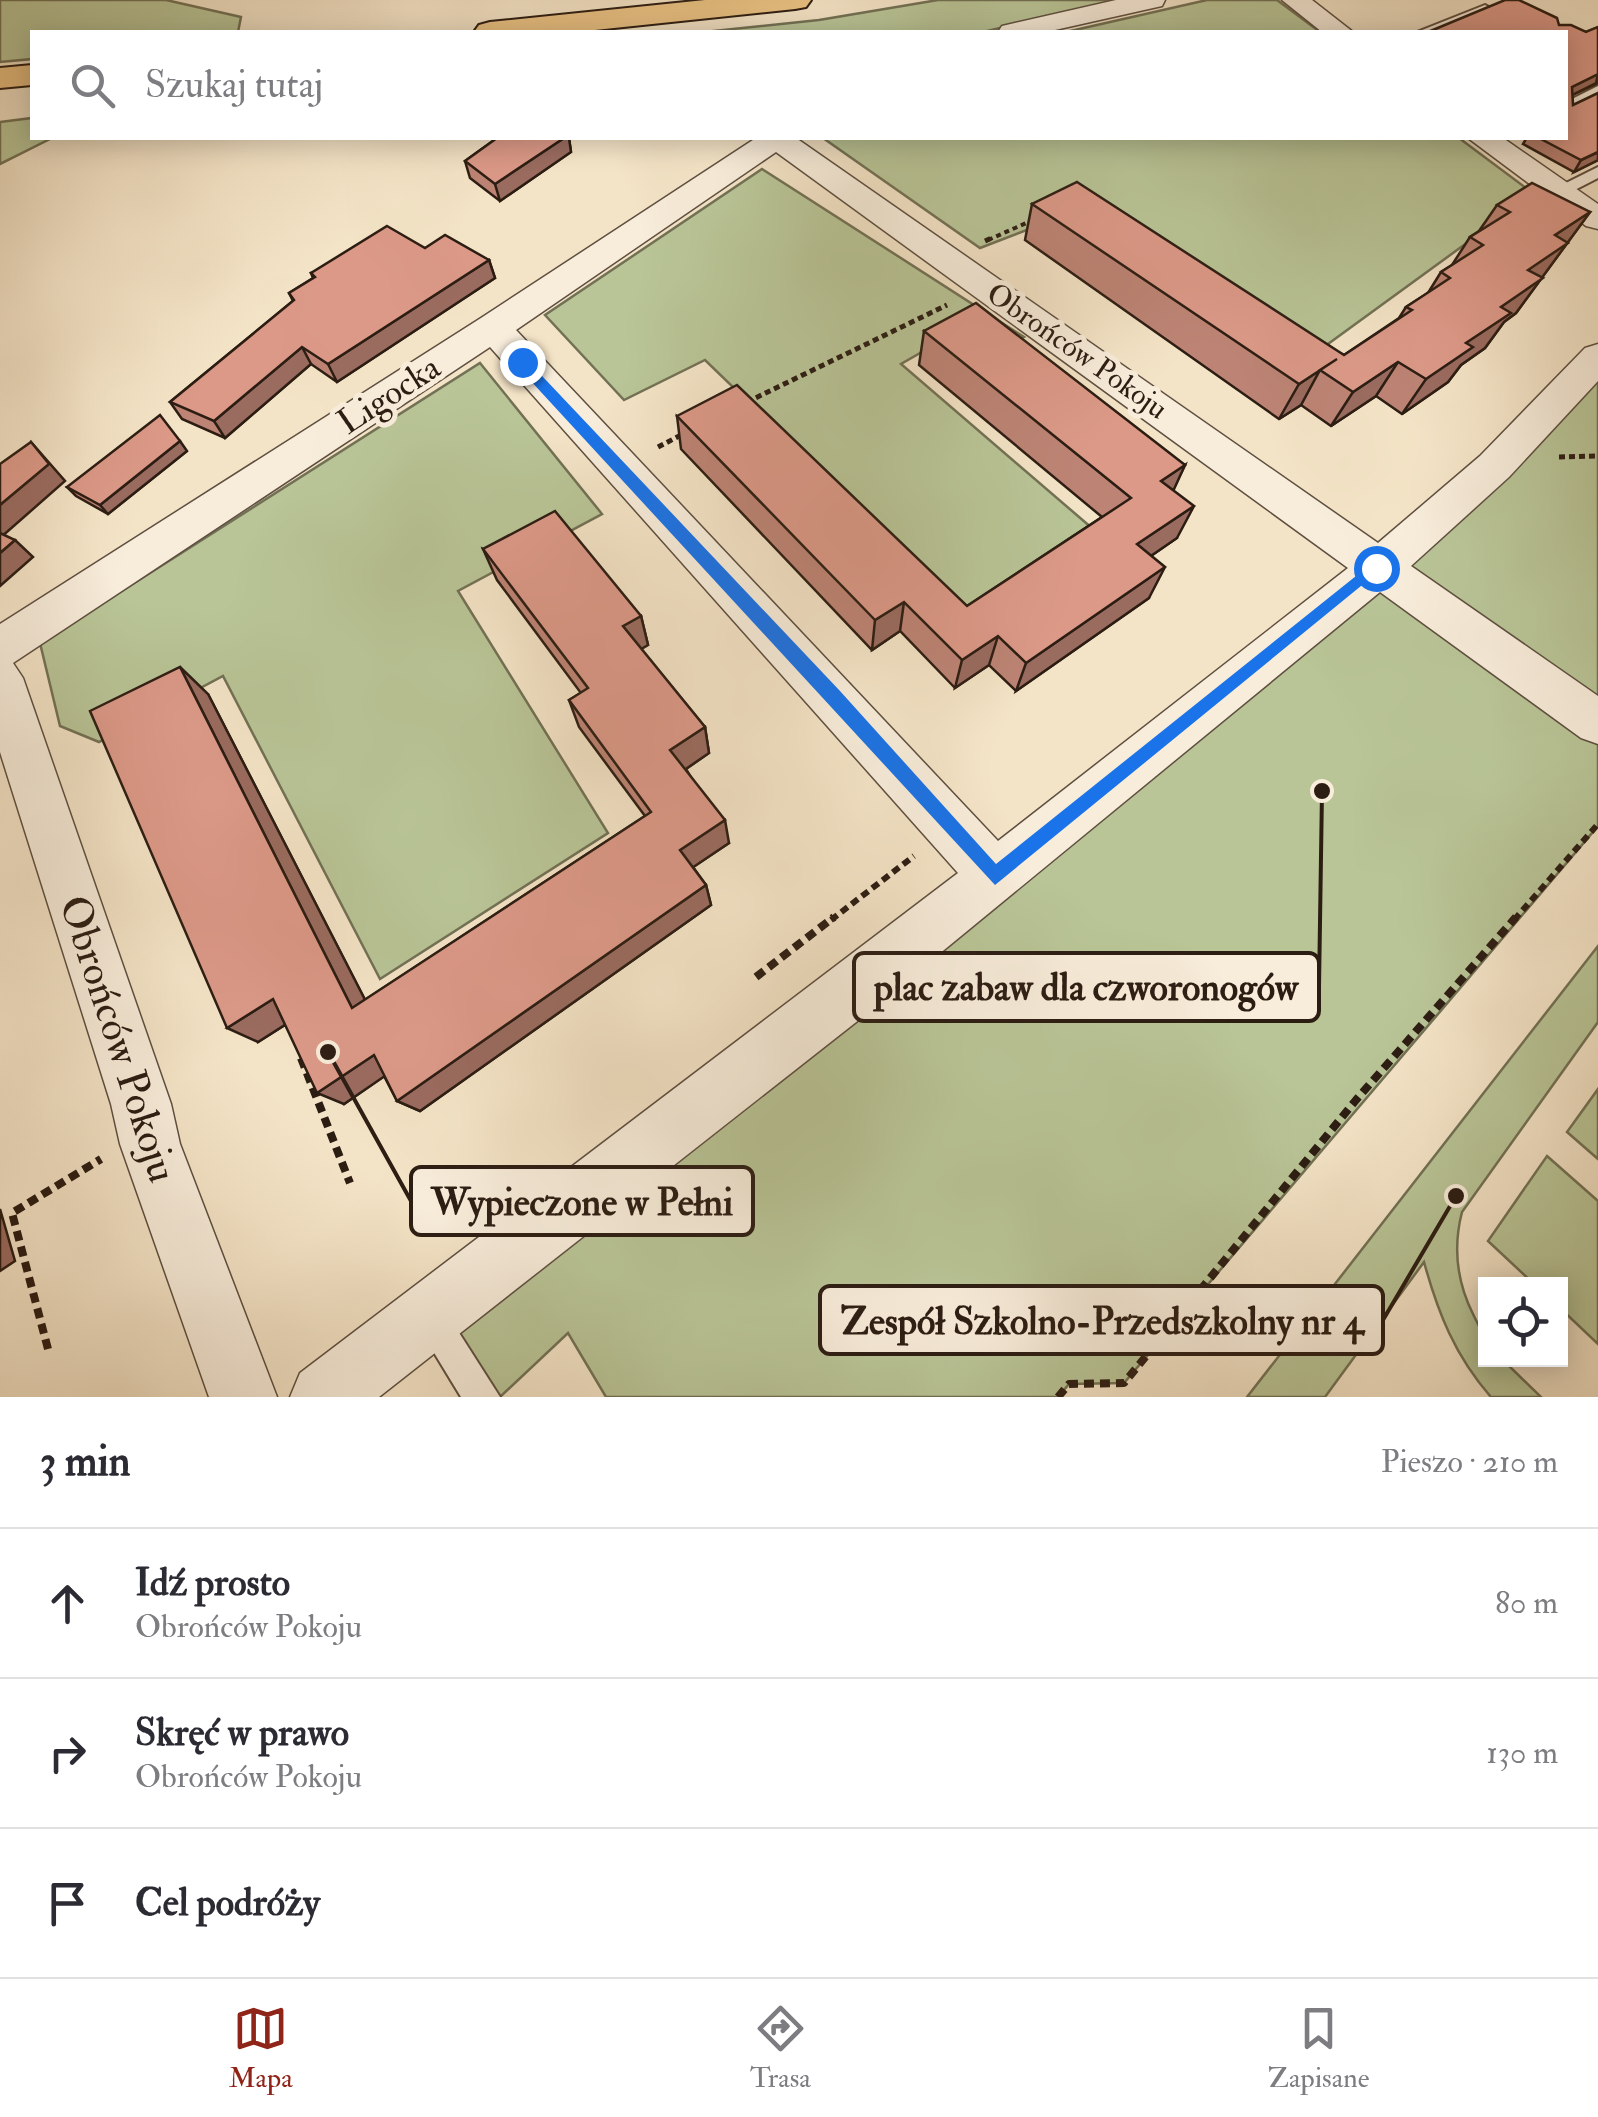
<!DOCTYPE html>
<html lang="pl">
<meta charset="utf-8">
<style>
body{margin:0;font-family:"IM FELL Double Pica",serif;background:#f2f2f3;color:#2b2b33}
.controls{position:absolute;right:30px;bottom:30px;display:grid;overflow:hidden;border-radius:0px;box-shadow:0 5px 25px #0003}
.controls button{width:90px;height:90px;display:grid;place-items:center;padding:0;border:0;border-bottom:2px solid #e1e1e2;background:#fff;color:#2b2b33;font:50px sans-serif}
.stop{position:absolute;width:30px;height:30px;margin:-22px;border:8px solid #1a73e8;border-radius:50%;background:#fff}
.stop.end{background:#1a73e8;border-color:#fff;box-shadow:0 2px 10px #0008}
.list{margin:0;padding:0;list-style:none}
h2{display:flex;justify-content:space-between;align-items:center;height:130px;margin:0;padding:0 40px;font-size:42px}
h2 small{font-size:32px;font-weight:400;color:#7c7c81}
.list li{display:grid;grid-template-columns:65px 1fr auto;gap:30px;align-items:center;box-sizing:border-box;height:150px;padding:0 40px;border-top:2px solid #e1e1e2}
.list b{display:block;font-size:38px;white-space:nowrap}
.list p{margin:0;font-size:32px;white-space:nowrap;color:#7c7c81}
.list em{font-size:32px;font-style:normal;color:#7c7c81}
.icon{flex:none;width:55px;height:55px;fill:none;stroke:currentColor;stroke-width:2;stroke-linecap:round;stroke-linejoin:round}
.map{position:relative;flex:none;width:1598px;height:1397px;overflow:hidden}
.search{position:absolute;background:#fff;box-shadow:0 5px 25px #0003;left:30px;right:30px;top:30px;height:110px;display:flex;align-items:center;gap:25px;box-sizing:border-box;padding:0 35px;border-radius:0px;color:#7c7c81;font-size:38px}
.sheet{height:580px;background:#fff}
nav{display:flex;justify-content:space-around;align-items:center;box-sizing:border-box;height:140px;border-top:2px solid #e1e1e2;background:#fff;font-size:28px;color:#7c7c81}
nav a{display:grid;justify-items:center;gap:5px}
nav .on{color:#8f2418}
.map>svg:first-child{display:block}
.green{fill:#b9c597;stroke:#727155;stroke-width:2.5}
.lines{fill:none;stroke-linecap:round;stroke-linejoin:round}
.lane-casing{stroke:#5e4f40;stroke-width:4}
.street-casing{stroke:#5e4f40;stroke-width:3}
.primary-casing{stroke:#2c1d13;stroke-width:4}
.path-far3{stroke:#2c1d13;stroke-width:4;stroke-dasharray:5 4;stroke-linecap:butt}
.path-far2{stroke:#2c1d13;stroke-width:5;stroke-dasharray:6 4;stroke-linecap:butt}
.path-far1{stroke:#2c1d13;stroke-width:6;stroke-dasharray:8 5;stroke-linecap:butt}
.path{stroke:#2c1d13;stroke-width:8;stroke-dasharray:10 6;stroke-linecap:butt}
.lane{fill:#f8eddb;fill-rule:evenodd}
.street{fill:#f8eddb;fill-rule:evenodd}
.primary{fill:#eac284;fill-rule:evenodd}
.wall{fill:#bd8475;stroke:#2c1d13;stroke-width:2.5}
.shaded-wall{fill:#9a6b5f;stroke:#2c1d13;stroke-width:2.5}
.building{fill:#dc9988;stroke:#2c1d13;stroke-width:2.5}
.route{fill:#1a73e8}
.labels{text-anchor:middle;dominant-baseline:central;stroke-width:10;stroke-linejoin:round;paint-order:stroke}
.far-street-label{font-size:30px;fill:#2c1d13;stroke:#f8eddb}
.street-label{font-size:35px;fill:#2c1d13;stroke:#f8eddb}
.near-street-label{font-size:42px;fill:#2c1d13;stroke:#f8eddb}
.leader{fill:none;stroke:#2c1d13;stroke-width:4}
.callout-dot{fill:#2c1d13;stroke:#f8eddb;stroke-width:4}
.callout{fill:#f8eddb;stroke:#2c1d13;stroke-width:4}
.callout-label{font-size:38px;text-anchor:middle;font-weight:bold;fill:#2c1d13}
</style>
<div class="map">
<svg width="1598" height="1397" viewBox="0 0 1598 1397">
<rect width="100%" height="100%" fill="#f4e4c7"/>
<filter id="stains"><feTurbulence type="fractalNoise" baseFrequency=".002" numOctaves="4"/><feColorMatrix values="0 0 0 0 .2 0 0 0 0 .09 0 0 0 0 .02 0 0 0 .5 -.17"/></filter>
<radialGradient id="worn" r=".72"><stop offset=".6" stop-color="#630" stop-opacity="0"/><stop offset="1" stop-color="#630" stop-opacity=".3"/></radialGradient>
<g class="green">
<path d="M0,0H166L241,17L238,32H32V59L0,62Z"/>
<path d="M938,0H1119L983,32H704L819,20Z"/>
<path d="M1207,0H1277L1320,32H1066Z"/>
<path d="M32,118V138H52L0,164V122Z"/>
<path d="M823,138H1459L1534,194L1317,352L1076,211L980,248Z"/>
<path d="M762,169L1024,337L1000,351L964,328L901,364L1093,529L969,615L705,360L624,400L545,315Z"/>
<path d="M1598,353V826L1124,1383L1069,1384L1058,1397H606L568,1333L500,1397H482L430,1317L1376,568Z"/>
<path d="M480,363L602,514L458,591L608,833L380,979L223,676L99,742L60,726L40,643Z"/>
<path d="M1598,946V1022L1462,1212C1453,1247 1457,1282 1473,1314C1483,1335 1486,1336 1486,1360H1503L1541,1397H1491C1455,1356 1438,1313 1424,1262L1325,1397H1247Z"/>
<path d="M1598,1089V1159L1567,1132Z"/>
<path d="M1547,1156L1598,1201V1344L1561,1309L1560,1284H1534L1488,1241Z"/>
</g>
<g class="lines">
<defs>
<g id="lane">
<path d="M1485,5L1492,9L1490,12L1436,32H1417Z"/>
<path d="M1598,86V97L1566,113V102Z"/>
<path d="M1598,167V178L1565,195L1550,191Z"/>
<path d="M430,1301L442,1306L500,1397H461L413,1318L418,1306Z"/>
</g>
<g id="street">
<path d="M1116,0H1165L1162,6L1046,32H998L1002,26Z"/>
<path d="M1282,0H1312L1353,32H1322Z"/>
<path d="M756,138H796L1378,543L1480,456L1585,348L1598,344V381L1509,477L1411,566L1598,696V744L1581,738L1380,592L860,1019L379,1397H290L300,1373L958,873L490,347L13,663L23,678L171,1104L180,1144L277,1397H209L120,1144L111,1104L0,752V624L481,318ZM776,152L1348,568L998,841L516,330Z"/>
<path d="M1468,138H1503L1598,204V229L1586,226Z"/>
</g>
<g id="primary">
<path d="M705,0H811L806,7L795,9L576,32H474L479,25L490,22Z"/>
<path d="M32,65V85L0,88V68Z"/>
</g>
</defs>
<use href="#lane" class="lane-casing"/>
<use href="#street" class="street-casing"/>
<use href="#primary" class="primary-casing"/>
<path class="path-far3" d="M988,240L1033,220"/>
<g class="path-far2">
<path d="M985,241L994,237"/>
<path d="M747,402L947,305"/>
<path d="M658,447L687,432"/>
<path d="M1559,457L1598,456"/>
</g>
<g class="path-far1">
<path d="M831,920L914,856"/>
<path d="M1514,920L1598,824"/>
</g>
<g class="path">
<path d="M756,977L834,917"/>
<path d="M301,1058L350,1183"/>
<path d="M48,1349L12,1213L101,1159"/>
<path d="M1058,1397L1069,1384L1124,1383L1356,1100L1516,917"/>
</g>
<use href="#lane" class="lane"/>
<use href="#street" class="street"/>
<use href="#primary" class="primary"/>
</g>
<g class="wall">
<path d="M1559,25L1586,32L1598,27V83L1572,95L1573,105L1598,160L1574,172L1523,144L1526,139L1523,138H1566Z"/>
<path d="M497,138H569L571,152L500,201L470,178L465,161Z"/>
<path d="M1032,204L1344,355L1399,318L1406,307L1428,293L1441,272L1452,265L1470,237L1479,231L1497,205L1590,212L1516,313L1504,322L1485,348L1461,365L1448,382L1402,414L1376,396L1331,426L1301,405L1279,419L1025,240Z"/>
<path d="M425,248L489,260L495,278L337,382L311,364L225,438L182,419L170,402L293,301L289,293L313,278L311,273Z"/>
<path d="M924,331L1185,465L1173,490L1177,538L1151,556L1149,598L1016,691L989,665L955,688L900,631L872,650L681,449L677,416L967,606L1102,517L919,365Z"/>
<path d="M187,451L108,514L76,496L67,487Z"/>
<path d="M483,549L641,616L648,645L641,649L705,727L709,753L686,769L729,843L693,867L706,885L711,905L420,1111L397,1101L384,1076L344,1104L285,1025L258,1042L208,694L365,1000L645,816L579,727L569,700L581,693L497,580Z"/>
</g>
<g class="shaded-wall">
<path d="M1598,74L1596,83L1566,98L1572,87Z"/>
<path d="M564,138H569L571,152L500,201L495,184Z"/>
<path d="M1598,152V160L1574,172L1581,160Z"/>
<path d="M1590,212L1516,313L1504,322L1485,348L1461,365L1448,382L1402,414L1426,379L1503,305L1555,235Z"/>
<path d="M489,260L495,278L337,382L328,364Z"/>
<path d="M302,347L311,364L225,438L214,421Z"/>
<path d="M1337,359L1320,370L1301,405L1279,419L1299,384Z"/>
<path d="M1398,362L1376,396L1331,426L1353,392Z"/>
<path d="M180,441L187,451L108,514L100,505Z"/>
<path d="M31,442L65,481L0,538V505Z"/>
<path d="M1185,465L1170,498L1161,481Z"/>
<path d="M1194,506L1177,538L1123,575L1137,544Z"/>
<path d="M15,540L33,557L0,586V553Z"/>
<path d="M1165,567L1149,598L1016,691L1026,663Z"/>
<path d="M904,602L900,631L872,650L875,620Z"/>
<path d="M641,616L648,645L631,655L623,626Z"/>
<path d="M998,636L989,665L955,688L962,660Z"/>
<path d="M180,667L208,694L377,1023L352,1008Z"/>
<path d="M705,727L709,753L677,775L670,750Z"/>
<path d="M725,820L729,843L686,872L680,850Z"/>
<path d="M706,885L711,905L420,1111L397,1101Z"/>
<path d="M273,999L302,1014L258,1042L227,1028Z"/>
<path d="M374,1055L398,1067L344,1104L317,1093Z"/>
<path d="M0,1209L15,1261L0,1271Z"/>
</g>
<g class="building">
<path d="M1505,0H1519L1557,18L1559,25H1571L1586,32L1598,27V74L1572,87L1573,105L1598,93V152L1581,160L1539,138H1566V32H1428Z"/>
<path d="M497,138H564L495,184L465,161Z"/>
<path d="M1077,182L1344,355L1412,310L1406,307L1450,278L1441,272L1483,245L1470,237L1510,212L1497,205L1532,183L1590,212L1555,235L1568,243L1528,270L1543,278L1501,307L1511,313L1466,343L1473,347L1426,379L1398,362L1353,392L1320,370L1337,359L1299,384L1032,204Z"/>
<path d="M387,226L425,248L445,235L489,260L328,364L302,347L214,421L170,402L294,300L289,293L315,277L311,273Z"/>
<path d="M976,303L1185,465L1161,481L1194,506L1137,544L1165,567L1026,663L998,636L962,660L904,602L875,620L677,416L737,385L967,606L1131,498L924,331Z"/>
<path d="M160,415L180,441L100,505L67,487Z"/>
<path d="M31,442L49,464L0,505V464Z"/>
<path d="M555,511L641,616L623,626L705,727L670,750L725,820L680,850L706,885L397,1101L374,1055L317,1093L273,999L227,1028L90,711L180,667L352,1008L651,812L569,700L588,688L483,549Z"/>
<path d="M0,533L15,540L0,553Z"/>
</g>
<path class="route" d="M517,359H526L840,691L996,864L1371,564H1381L1383,568L995,885L517,366Z"/>
<g class="labels">
<g class="far-street-label">
<text transform="translate(1077 351) rotate(35)">Obrońców Pokoju</text>
</g>
<g class="street-label">
<text transform="translate(389 395) rotate(-33)">Ligocka</text>
</g>
<g class="near-street-label">
<text transform="translate(118 1039) rotate(72)">Obrońców Pokoju</text>
</g>
</g>
<path class="leader" d="M1322 791L1319 987M328 1052L411 1201M1456 1196L1383 1320"/>
<g class="callout-dot">
<circle cx="1322" cy="791" r="10"/>
<circle cx="328" cy="1052" r="10"/>
<circle cx="1456" cy="1196" r="10"/>
</g>
<g class="callout">
<rect x="854" y="953" width="465" height="68" rx="10"/>
<rect x="411" y="1167" width="342" height="68" rx="10"/>
<rect x="820" y="1286" width="563" height="68" rx="10"/>
</g>
<g class="callout-label">
<text x="1086" y="1000">plac zabaw dla czworonogów</text>
<text x="582" y="1215">Wypieczone w Pełni</text>
<text x="1102" y="1334">Zespół Szkolno-Przedszkolny nr 4</text>
</g>
<rect width="100%" height="100%" filter="url(#stains)"/>
<rect width="100%" height="100%" fill="url(#worn)"/>
</svg>
<div class="controls">
<button><svg class="icon" aria-label="locate" viewBox="0 0 24 24"><circle cx="12" cy="12" r="6"/><path d="M12 2v4M12 18v4M2 12h4M18 12h4"/></svg></button>
</div>
<div class="stop" style="left:1376px;top:568px"></div>
<div class="stop end" style="left:522px;top:362px"></div>
<div class="search"><svg class="icon" aria-label="search" viewBox="0 0 24 24"><circle cx="10" cy="10" r="6"/><path d="M15 15l6 6"/></svg>Szukaj tutaj</div>
</div>
<section class="sheet">
<h2>3 min<small>Pieszo · 210 m</small></h2>
<ul class="list">
<li><svg class="icon" aria-label="ahead" viewBox="0 0 24 24"><path d="M12 20V5M6 11l6-6 6 6"/></svg><div><b>Idź prosto</b><p>Obrońców Pokoju</p></div><em>80 m</em></li>
<li><svg class="icon" aria-label="right" viewBox="0 0 24 24"><path d="M7 20v-9h11M14 6l5 5-5 5"/></svg><div><b>Skręć w prawo</b><p>Obrońców Pokoju</p></div><em>130 m</em></li>
<li><svg class="icon" aria-label="arrive" viewBox="0 0 24 24"><path d="M6 21V4h12l-3 4 3 4H6"/></svg><div><b>Cel podróży</b></div></li>
</ul>
</section>
<nav>
<a class="on"><svg class="icon" aria-label="map" viewBox="0 0 24 24"><path d="M3 6l6-2 6 2 6-2v14l-6 2-6-2-6 2zM9 4v14M15 6v14"/></svg>Mapa</a>
<a><svg class="icon" aria-label="directions" viewBox="0 0 24 24"><path d="M12 3l9 9-9 9-9-9zM9 14v-3h6M13 9l2 2-2 2"/></svg>Trasa</a>
<a><svg class="icon" aria-label="saved" viewBox="0 0 24 24"><path d="M7 4h10v16l-5-4-5 4z"/></svg>Zapisane</a>
</nav>
